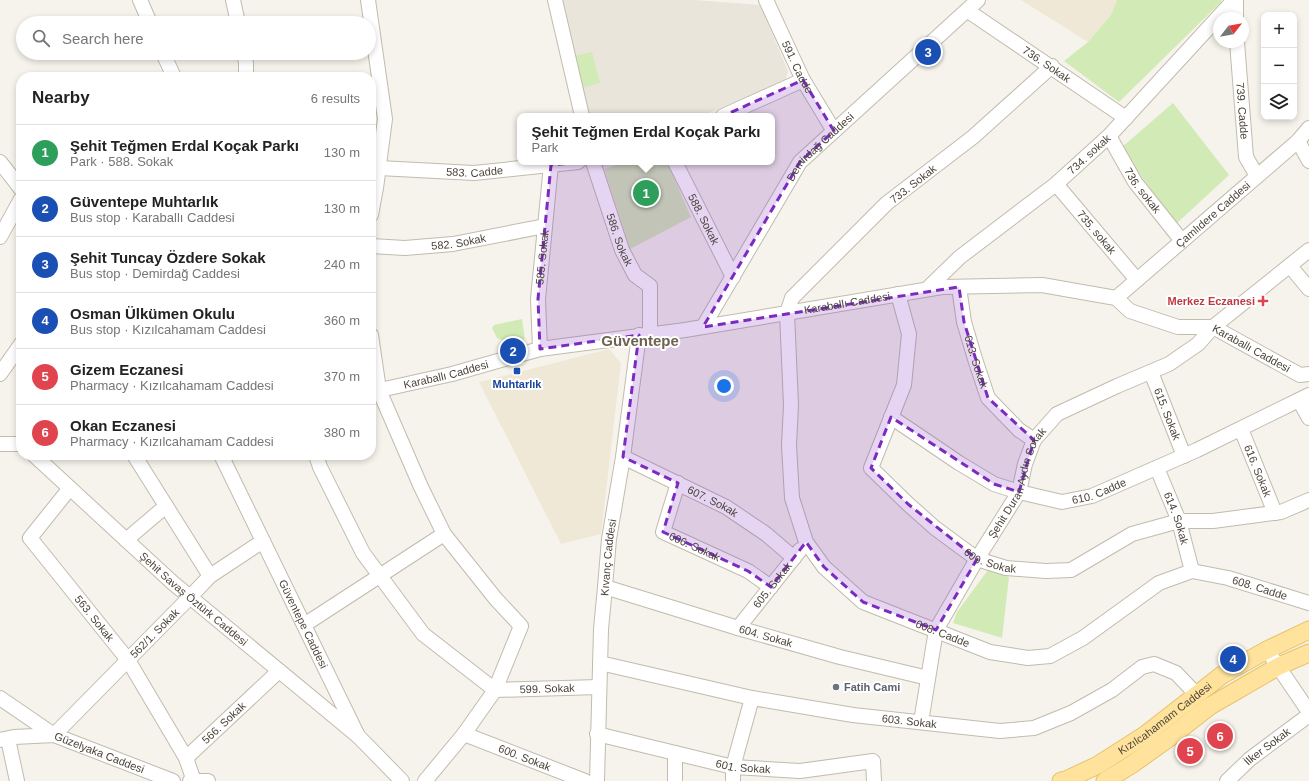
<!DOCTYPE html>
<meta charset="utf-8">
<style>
body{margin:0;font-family:Helvetica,sans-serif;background:#f2f2f2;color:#222}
.controls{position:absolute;right:12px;top:12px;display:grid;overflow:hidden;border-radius:8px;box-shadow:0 2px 6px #0003}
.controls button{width:36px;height:36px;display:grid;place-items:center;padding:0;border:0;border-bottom:1px solid #e0e0e0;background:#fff;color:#222;font:20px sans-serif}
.compass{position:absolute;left:1213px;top:12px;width:36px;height:36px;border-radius:50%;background:#fff;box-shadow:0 2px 6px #0003;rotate:59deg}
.you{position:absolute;left:724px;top:386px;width:14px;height:14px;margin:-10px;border:3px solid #fff;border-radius:50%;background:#1a73e8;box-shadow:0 0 0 6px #1a73e833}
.badge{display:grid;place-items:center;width:26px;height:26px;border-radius:50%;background:#fc3f1d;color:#fff;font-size:13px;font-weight:700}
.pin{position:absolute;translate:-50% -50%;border:2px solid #fff;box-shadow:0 1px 4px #0006}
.popup{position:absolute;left:517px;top:113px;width:258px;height:52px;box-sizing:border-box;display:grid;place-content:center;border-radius:8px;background:#fff;filter:drop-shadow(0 1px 3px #0005);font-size:13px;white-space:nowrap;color:#767676}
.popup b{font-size:15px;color:#222}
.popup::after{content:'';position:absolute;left:50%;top:100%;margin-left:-8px;border:8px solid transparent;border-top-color:#fff}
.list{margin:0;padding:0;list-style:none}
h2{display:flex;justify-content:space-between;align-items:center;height:52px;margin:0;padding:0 16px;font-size:17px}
h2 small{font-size:13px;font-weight:400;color:#767676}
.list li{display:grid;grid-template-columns:26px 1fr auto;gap:12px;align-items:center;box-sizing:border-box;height:56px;padding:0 16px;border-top:1px solid #e0e0e0}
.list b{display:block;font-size:15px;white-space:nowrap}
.list p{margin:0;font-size:13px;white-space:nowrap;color:#767676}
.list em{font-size:13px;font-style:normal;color:#767676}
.icon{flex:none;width:22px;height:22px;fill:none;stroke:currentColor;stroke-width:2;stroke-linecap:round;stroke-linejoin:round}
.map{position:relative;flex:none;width:1309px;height:781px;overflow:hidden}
.search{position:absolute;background:#fff;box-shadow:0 2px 6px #0003;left:16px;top:16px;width:360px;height:44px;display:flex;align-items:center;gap:10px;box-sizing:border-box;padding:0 14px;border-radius:22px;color:#767676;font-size:15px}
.panel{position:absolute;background:#fff;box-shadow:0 2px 6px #0003;left:16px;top:72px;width:360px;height:388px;border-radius:16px}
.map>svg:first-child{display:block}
.residential{fill:#eae5da}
.education{fill:#efe8d6}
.green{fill:#d2eab5}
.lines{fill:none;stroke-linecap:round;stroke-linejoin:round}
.minor-casing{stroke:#c2bbae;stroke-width:16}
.major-casing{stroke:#e6c16a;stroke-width:19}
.minor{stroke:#fff;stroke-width:14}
.major{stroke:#ffe39c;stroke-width:17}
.marked{fill:#7b2cbf;fill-opacity:0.2;stroke:#7b2cbf;stroke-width:3;stroke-dasharray:8 5;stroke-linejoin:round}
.health-dot{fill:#e0444e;stroke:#fff;stroke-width:1.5}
.transit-dot{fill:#1a4fb4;stroke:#fff;stroke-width:1.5}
.worship-dot{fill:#6b7280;stroke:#fff;stroke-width:1.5}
.labels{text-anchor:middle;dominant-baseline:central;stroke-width:4;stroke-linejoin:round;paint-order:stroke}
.street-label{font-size:11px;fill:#4b4439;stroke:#fff}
.health-label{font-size:11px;font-weight:bold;fill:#be3a42;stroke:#fff;text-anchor:end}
.transit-label{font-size:11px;font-weight:bold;fill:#164399;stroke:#fff}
.worship-label{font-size:11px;font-weight:bold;fill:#5b616d;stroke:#fff;text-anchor:start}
.district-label{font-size:15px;font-weight:bold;fill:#6e6250;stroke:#fff}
</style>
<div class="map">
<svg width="1309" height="781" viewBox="0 0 1309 781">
<rect width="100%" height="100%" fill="#f6f3ec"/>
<path class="residential" d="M562,0H694L760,5L788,71L785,81L701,116H588Z"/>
<g class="education">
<path d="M1021,0H1117L1111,15L1088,42Z"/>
<path d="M609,349L621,363L601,534L561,544L479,382Z"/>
</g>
<g class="green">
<path d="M1117,0H1221V2L1119,102L1064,61L1088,42L1111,15Z"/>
<path d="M592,52L600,83L582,88L575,56Z"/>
<path d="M1173,103L1229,175L1176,224L1121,148Z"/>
<path d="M626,162H667L691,217L630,249L604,169Z"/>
<path d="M522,319L525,339L511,343L497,338L492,328L494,325Z"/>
<path d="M988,570L1009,577L1002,638L953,623L957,612Z"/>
</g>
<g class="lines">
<defs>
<g id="minor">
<path d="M140,0L150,23"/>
<path d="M233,0L238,23"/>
<path d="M368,0L385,119L376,188L371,215"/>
<path d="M555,0L582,116"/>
<path id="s1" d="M766,0L803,80L834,131"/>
<path d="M1236,0V18"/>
<path id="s2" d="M968,11L1126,118"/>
<path id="s3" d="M1237,42L1246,157L1257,176"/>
<path d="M163,53L174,77"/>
<path d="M244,53L246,63V77"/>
<path id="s4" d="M1052,66L973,137L887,203L792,298L787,313L791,405L789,445L792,498L806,542L824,567L863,602L990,652L1028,658L1050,656L1083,638L1159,583L1192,571L1228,578L1309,603"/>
<path d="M723,116L803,80"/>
<path id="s5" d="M1109,136L1135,182L1182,241"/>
<path d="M1298,141L1309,161"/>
<path d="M0,162L21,189"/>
<path id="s6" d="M593,162L622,250L635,275L650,286V334"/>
<path id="s7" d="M675,162L733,277"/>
<path id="s8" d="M371,166L379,168L474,173L578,162"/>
<path id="s9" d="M1056,184L1137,280"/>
<path d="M0,237L21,199"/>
<path id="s10" d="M371,246L405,248L453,244L545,226"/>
<path d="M1290,266L1309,289"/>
<path id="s11" d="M959,287L964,322L975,359L988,398L1019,430L1034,440"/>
<path id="s12" d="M927,289L960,257L1056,184L1109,136L1234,0"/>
<path id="s13" d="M898,294L909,334L904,385L871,468L908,504L935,528L977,559L1006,568L1046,571L1071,570L1132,534L1179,521H1213L1281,512L1309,500"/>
<path id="s14" d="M1116,298L1298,141L1309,128"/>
<path id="s15" d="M703,327L800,162L978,0"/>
<path d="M371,335L379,390L421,487L444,534L495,598L521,626L495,690L464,734L425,781"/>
<path id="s16" d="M540,349L538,299L551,165"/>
<path id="s17" d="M1151,372L1184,456"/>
<path d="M0,374L21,344"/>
<path id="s18" d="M371,392L452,374L540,349L685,330L942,287L1042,285L1116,298L1130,311L1178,327H1213L1300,375L1309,374"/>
<path d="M1299,400L1309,418"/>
<path id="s19" d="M891,417L959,463L994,484L1019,492L1062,502L1092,496L1197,450L1309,395"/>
<path id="s20" d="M1241,429L1275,513"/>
<path d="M0,444H21"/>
<path id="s21" d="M34,455L173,583L358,736"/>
<path d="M134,455L210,576"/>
<path id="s22" d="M221,455L358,736L402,781"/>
<path id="s23" d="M316,455L320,467L363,553L423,634L495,690L599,687"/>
<path id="s24" d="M623,457L726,507L766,534L794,558"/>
<path id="s25" d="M1157,468L1179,521L1192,571"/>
<path id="s26" d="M678,483L663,532L748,571L771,587"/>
<path id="s27" d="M70,488L30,538L128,660L186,758"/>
<path d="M126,540L166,506"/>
<path id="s28" d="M605,587L738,628L840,657L928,678"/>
<path d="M304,625L444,534"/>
<path id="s29" d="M738,628L800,550"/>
<path d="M1267,650L1309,712"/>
<path id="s30" d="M600,663L752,698L853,715L1000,731L1034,728L1071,713L1112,690L1142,667L1154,664L1176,673L1197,695"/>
<path d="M0,698L54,735"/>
<path id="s31" d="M921,722L936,630L977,559L1019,492L1025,464L1034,440L1057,414L1117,386L1169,364L1198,344L1213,327L1309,250"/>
<path id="s32" d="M464,734L585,781"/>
<path id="s33" d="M597,734L733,767L800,771L873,761L874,781"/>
<path id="s34" d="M54,735L190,597L210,576L263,541"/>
<path d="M8,739L17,781"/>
<path id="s35" d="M0,740L14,737L54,735L173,781"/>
<path d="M190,781H208"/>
<path id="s36" d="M194,781L186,758L279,671"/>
<path id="s37" d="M597,781L601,629L605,587L609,539L623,457L639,335"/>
<path d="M675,781V753"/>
<path d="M733,781V767L752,698"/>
<path id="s38" d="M1227,781L1250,759L1309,715"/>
</g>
<g id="major">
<path id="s39" d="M1061,781L1066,780L1098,765L1145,735L1222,675L1267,650L1309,630"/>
<path d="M1105,781L1131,765L1169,738L1210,706L1279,666L1309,653"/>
</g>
</defs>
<use href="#minor" class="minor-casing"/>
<use href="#major" class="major-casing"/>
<use href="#minor" class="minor"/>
<use href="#major" class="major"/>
</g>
<path class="marked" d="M803,80L834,131L800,162L703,327L959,287L964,322L988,398L1034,440L1019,492L994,484L891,417L871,468L908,504L977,559L936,630L863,602L824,567L806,542L771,587L748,571L663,532L678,483L623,457L639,335L540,349L538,299L551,165L581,162L665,142Z"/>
<path class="health-dot" d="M1261 295h4v4h4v4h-4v4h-4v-4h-4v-4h4z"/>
<rect class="transit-dot" x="513" y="367" width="8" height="8" rx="2"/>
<circle class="worship-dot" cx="836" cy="687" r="4"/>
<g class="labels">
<g class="street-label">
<text stroke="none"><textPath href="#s2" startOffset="95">736. Sokak</textPath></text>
<text stroke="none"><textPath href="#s1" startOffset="74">591. Cadde</textPath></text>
<text stroke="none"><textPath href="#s3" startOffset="69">739. Cadde</textPath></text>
<text stroke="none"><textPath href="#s15" startOffset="216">Demirdağ Caddesi</textPath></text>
<text stroke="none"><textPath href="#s12" startOffset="211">734. sokak</textPath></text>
<text stroke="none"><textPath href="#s8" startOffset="104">583. Cadde</textPath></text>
<text transform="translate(913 184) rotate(-38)">733. Sokak</text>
<text stroke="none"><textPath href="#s5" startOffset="64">736. sokak</textPath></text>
<text stroke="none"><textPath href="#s14" startOffset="128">Çamlıdere Caddesi</textPath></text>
<text stroke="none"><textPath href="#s7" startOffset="64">588. Sokak</textPath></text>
<text stroke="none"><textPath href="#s9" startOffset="63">735. sokak</textPath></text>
<text stroke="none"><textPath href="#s6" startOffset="82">586. Sokak</textPath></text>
<text stroke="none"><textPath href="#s10" startOffset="88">582. Sokak</textPath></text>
<text stroke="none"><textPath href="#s16" startOffset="92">585. Sokak</textPath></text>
<text stroke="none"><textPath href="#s18" startOffset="485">Karaballı Caddesi</textPath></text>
<text stroke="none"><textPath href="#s18" startOffset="905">Karaballı Caddesi</textPath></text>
<text stroke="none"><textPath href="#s11" startOffset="77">613. Sokak</textPath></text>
<text stroke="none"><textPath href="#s18" startOffset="77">Karaballı Caddesi</textPath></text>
<text stroke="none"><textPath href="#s17" startOffset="45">615. Sokak</textPath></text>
<text stroke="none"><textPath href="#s20" startOffset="45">616. Sokak</textPath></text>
<text stroke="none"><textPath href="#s31" startOffset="262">Şehit Duran Aydın Sokak</textPath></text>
<text stroke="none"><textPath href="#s19" startOffset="232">610. Cadde</textPath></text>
<text stroke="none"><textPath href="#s24" startOffset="100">607. Sokak</textPath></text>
<text stroke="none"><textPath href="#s25" startOffset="54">614. Sokak</textPath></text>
<text stroke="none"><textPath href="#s26" startOffset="86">606. Sokak</textPath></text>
<text stroke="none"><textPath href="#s37" startOffset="224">Kıvanç Caddesi</textPath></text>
<text stroke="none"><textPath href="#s13" startOffset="335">609. Sokak</textPath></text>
<text stroke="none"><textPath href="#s29" startOffset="55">605. Sokak</textPath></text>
<text stroke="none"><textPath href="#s4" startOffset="1113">608. Cadde</textPath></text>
<text stroke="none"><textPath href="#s21" startOffset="215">Şehit Savaş Öztürk Caddesi</textPath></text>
<text stroke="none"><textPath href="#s27" startOffset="167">563. Sokak</textPath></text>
<text stroke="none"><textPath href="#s22" startOffset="188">Güventepe Caddesi</textPath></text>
<text stroke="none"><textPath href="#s34" startOffset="143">562/1. Sokak</textPath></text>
<text stroke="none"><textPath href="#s4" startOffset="765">608. Cadde</textPath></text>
<text stroke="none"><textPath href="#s28" startOffset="168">604. Sokak</textPath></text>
<text stroke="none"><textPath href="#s23" startOffset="353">599. Sokak</textPath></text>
<text stroke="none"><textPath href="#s39" startOffset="122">Kızılcahamam Caddesi</textPath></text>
<text stroke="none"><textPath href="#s30" startOffset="315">603. Sokak</textPath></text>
<text stroke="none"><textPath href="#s36" startOffset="76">566. Sokak</textPath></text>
<text stroke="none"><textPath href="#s38" startOffset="53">İlker Sokak</textPath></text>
<text stroke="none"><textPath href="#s35" startOffset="103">Güzelyaka Caddesi</textPath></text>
<text stroke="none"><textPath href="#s32" startOffset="65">600. Sokak</textPath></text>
<text stroke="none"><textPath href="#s33" startOffset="150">601. Sokak</textPath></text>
</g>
<g class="health-label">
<text x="1255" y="301">Merkez Eczanesi</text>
</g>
<g class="transit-label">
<text x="517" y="384">Muhtarlık</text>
</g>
<g class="worship-label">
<text x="844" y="687">Fatih Cami</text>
</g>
<g class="district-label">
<text x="640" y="340">Güventepe</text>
</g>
</g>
</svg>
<div class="controls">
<button>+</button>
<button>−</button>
<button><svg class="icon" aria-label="layers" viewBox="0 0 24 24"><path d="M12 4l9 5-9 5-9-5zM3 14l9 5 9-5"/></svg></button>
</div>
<svg class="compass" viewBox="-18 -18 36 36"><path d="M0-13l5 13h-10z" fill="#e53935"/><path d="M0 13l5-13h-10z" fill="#767676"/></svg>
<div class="you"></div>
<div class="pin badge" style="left:646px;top:193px;background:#2e9e5b">1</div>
<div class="popup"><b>Şehit Teğmen Erdal Koçak Parkı</b>Park</div>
<div class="pin badge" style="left:513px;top:351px;background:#1a4fb4">2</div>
<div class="pin badge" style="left:928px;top:52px;background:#1a4fb4">3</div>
<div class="pin badge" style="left:1233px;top:659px;background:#1a4fb4">4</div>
<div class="pin badge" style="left:1190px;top:751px;background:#e0444e">5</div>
<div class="pin badge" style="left:1220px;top:736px;background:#e0444e">6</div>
<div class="search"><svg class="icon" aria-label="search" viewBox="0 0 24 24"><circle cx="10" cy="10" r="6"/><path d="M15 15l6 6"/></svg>Search here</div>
<section class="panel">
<h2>Nearby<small>6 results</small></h2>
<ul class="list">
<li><span class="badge" style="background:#2e9e5b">1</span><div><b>Şehit Teğmen Erdal Koçak Parkı</b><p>Park · 588. Sokak</p></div><em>130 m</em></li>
<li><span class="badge" style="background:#1a4fb4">2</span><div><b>Güventepe Muhtarlık</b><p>Bus stop · Karaballı Caddesi</p></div><em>130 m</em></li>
<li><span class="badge" style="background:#1a4fb4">3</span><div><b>Şehit Tuncay Özdere Sokak</b><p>Bus stop · Demirdağ Caddesi</p></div><em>240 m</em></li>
<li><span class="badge" style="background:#1a4fb4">4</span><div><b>Osman Ülkümen Okulu</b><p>Bus stop · Kızılcahamam Caddesi</p></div><em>360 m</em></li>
<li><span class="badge" style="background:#e0444e">5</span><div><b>Gizem Eczanesi</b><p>Pharmacy · Kızılcahamam Caddesi</p></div><em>370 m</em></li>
<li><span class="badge" style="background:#e0444e">6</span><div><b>Okan Eczanesi</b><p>Pharmacy · Kızılcahamam Caddesi</p></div><em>380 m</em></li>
</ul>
</section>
</div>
